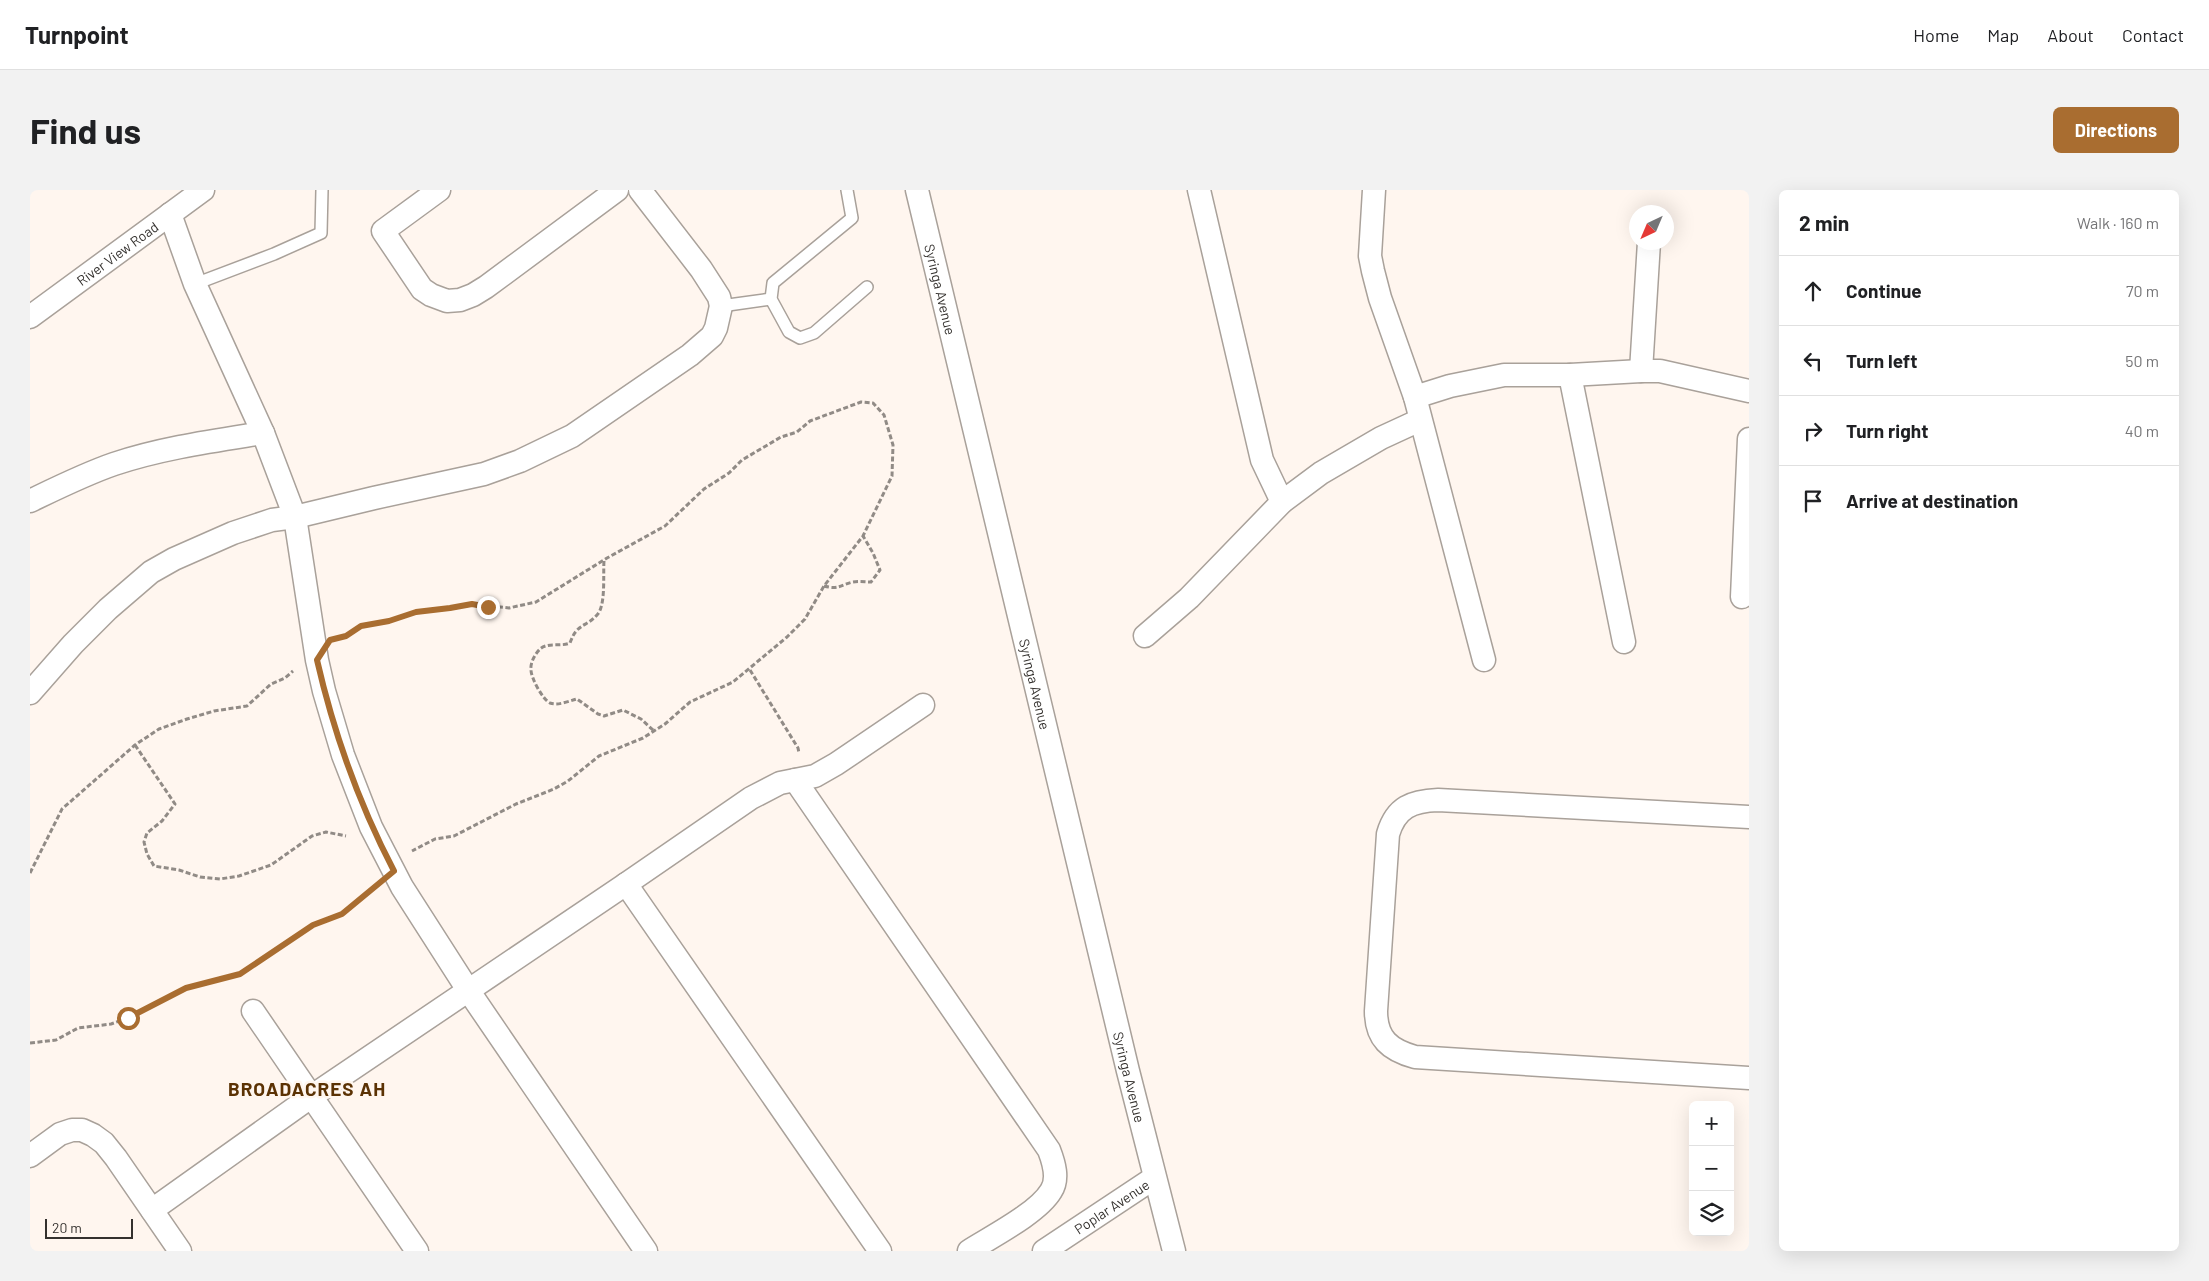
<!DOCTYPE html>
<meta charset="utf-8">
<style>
body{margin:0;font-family:Barlow,sans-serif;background:#f2f2f2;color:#202124}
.controls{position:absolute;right:15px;bottom:15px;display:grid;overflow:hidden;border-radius:8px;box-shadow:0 5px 20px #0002}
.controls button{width:45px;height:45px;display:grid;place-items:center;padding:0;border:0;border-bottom:1px solid #e0e0e0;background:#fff;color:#202124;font:25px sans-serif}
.compass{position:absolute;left:1599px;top:15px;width:45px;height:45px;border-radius:50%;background:#fff;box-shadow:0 5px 20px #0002;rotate:224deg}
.scale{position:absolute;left:15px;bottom:12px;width:88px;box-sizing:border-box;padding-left:5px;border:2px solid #34312e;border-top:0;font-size:14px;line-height:18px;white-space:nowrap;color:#34312e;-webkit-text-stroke:4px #fff6ef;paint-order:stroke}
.stop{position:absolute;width:15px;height:15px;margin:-11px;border:4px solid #a96d30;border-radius:50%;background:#fff}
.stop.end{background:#a96d30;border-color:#fff;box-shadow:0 1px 5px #0008}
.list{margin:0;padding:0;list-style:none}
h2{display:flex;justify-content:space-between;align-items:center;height:65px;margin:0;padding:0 20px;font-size:21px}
h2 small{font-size:16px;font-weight:400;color:#757577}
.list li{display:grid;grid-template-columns:32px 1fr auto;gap:15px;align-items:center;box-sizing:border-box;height:70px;padding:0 20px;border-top:1px solid #e0e0e0}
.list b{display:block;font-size:19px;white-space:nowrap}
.list em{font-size:16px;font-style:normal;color:#757577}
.icon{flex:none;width:28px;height:28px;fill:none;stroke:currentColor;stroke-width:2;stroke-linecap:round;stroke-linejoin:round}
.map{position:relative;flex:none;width:1719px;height:1061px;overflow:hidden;border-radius:8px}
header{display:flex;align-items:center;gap:30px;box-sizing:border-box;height:70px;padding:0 25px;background:#fff;border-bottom:1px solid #e0e0e0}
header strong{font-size:24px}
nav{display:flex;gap:28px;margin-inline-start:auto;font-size:18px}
.intro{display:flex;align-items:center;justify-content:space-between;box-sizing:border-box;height:120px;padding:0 30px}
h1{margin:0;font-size:35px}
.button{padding:12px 22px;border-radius:8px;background:#a96d30;color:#fff;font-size:18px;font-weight:700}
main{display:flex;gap:30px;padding:0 30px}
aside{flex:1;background:#fff;border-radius:8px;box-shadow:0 5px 20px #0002}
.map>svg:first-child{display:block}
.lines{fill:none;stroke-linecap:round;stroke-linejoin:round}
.lane-casing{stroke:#a9a19a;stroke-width:14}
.street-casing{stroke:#a9a19a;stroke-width:25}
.path{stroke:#918b86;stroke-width:3;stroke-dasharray:5 2.5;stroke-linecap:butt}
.lane{stroke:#fff;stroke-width:11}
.street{stroke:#fff;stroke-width:22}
.route{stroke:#a96d30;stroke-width:6}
.labels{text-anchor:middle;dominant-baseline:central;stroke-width:5;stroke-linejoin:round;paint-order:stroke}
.street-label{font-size:14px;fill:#34312e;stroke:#fff6ef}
.district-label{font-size:19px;font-weight:bold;letter-spacing:1px;fill:#5b3204;stroke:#fff6ef}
</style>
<header>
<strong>Turnpoint</strong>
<nav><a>Home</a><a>Map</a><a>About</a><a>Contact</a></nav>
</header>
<div class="intro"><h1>Find us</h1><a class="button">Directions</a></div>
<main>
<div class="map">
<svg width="1719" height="1061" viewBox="0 0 1719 1061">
<rect width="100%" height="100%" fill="#fff6ef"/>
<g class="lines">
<defs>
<g id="lane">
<path d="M817,0L822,28L743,93L741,109L759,142L770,148L784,143L837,97"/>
<path d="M165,94L244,64L291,43L292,0"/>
<path d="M691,116L741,109"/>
</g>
<g id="street">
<path d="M409,0L353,41L392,99L401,105L417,111L430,110L443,105L456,97L587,0"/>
<path id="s1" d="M887,0L1098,881L1144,1061"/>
<path d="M1169,0L1232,270L1252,312"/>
<path d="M1344,0L1340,66L1343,81L1350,108L1385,207L1454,470"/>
<path d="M140,24L165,94L233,243L265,327L287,470L294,501L313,565L341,637L372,697L438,800L616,1061"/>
<path id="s2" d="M0,127L173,0"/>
<path d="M1611,181L1619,52"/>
<path d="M1540,185L1594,452"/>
<path d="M1385,207L1420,196L1474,185H1540L1611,181H1630L1719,201"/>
<path d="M0,311C27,298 55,284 84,274C132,258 183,251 233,243"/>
<path d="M1712,407L1719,249"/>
<path d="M1115,446L1159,408L1252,312L1291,283L1351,248L1390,230"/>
<path d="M0,503L43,454L78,419L121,382L144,369L203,343L242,330L265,327L344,308L454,284L490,271L542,246L660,165L682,146L686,138L691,116L689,107L671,79L610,0"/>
<path d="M765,590L1019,960C1024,973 1029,989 1021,1001C1008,1023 961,1047 939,1061"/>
<path d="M1719,627L1408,610C1382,611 1366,617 1358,644L1346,821C1346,849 1360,860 1385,867L1719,888"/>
<path d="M596,694L850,1061"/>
<path d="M223,821L387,1061"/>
<path d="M0,966L30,944L42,940H52L63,945L74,953L86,968L150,1061"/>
<path d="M122,1020L282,906L596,694L721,608L750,593L785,586L806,574L893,515"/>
<path id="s3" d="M1014,1061L1124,988"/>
</g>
</defs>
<use href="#lane" class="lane-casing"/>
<use href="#street" class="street-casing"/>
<g class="path">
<path d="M574,371C573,384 576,416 567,425C555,438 547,433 540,453C531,457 518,452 510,459C505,464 500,473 501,480C501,488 513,510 520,513C528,516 539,511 547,509L568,524L574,526L593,520L611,529L624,541"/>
<path d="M794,396C809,400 810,395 823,392C829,391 835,392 841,392L850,380L843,363L833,346"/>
<path d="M309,448L316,446L331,436L359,431L386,422L420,419L442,414L479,418L506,412L577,368L635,336L674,299L699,283L712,270L751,247L767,242L780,231L831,212L843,213L854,225L863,255L862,286L833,346L794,396L775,429L757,447L703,492L660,512L635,534L613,548L569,566L538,591L524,599L486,614L424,646L405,649L382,661"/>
<path d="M720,480L768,558L769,563"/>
<path d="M105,555L145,614L132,631L117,643L114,652L117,664L124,676L149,680L170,687L190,689L209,686L241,675L282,646L296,642L316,646"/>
<path d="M0,683L32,619L105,555L129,539L157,529L184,521L217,516L241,494L255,488L263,481"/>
<path d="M0,853L26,850L48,838L81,834L98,828L155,798L210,784L283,735L312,724L344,698"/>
</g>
<use href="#lane" class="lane"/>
<use href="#street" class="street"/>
</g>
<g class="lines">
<path class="route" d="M98,828L156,798L210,784L283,735L312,724L364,681C329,614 304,544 287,470L300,450L316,446L331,436L359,431L386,422L420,418L442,414L458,417"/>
</g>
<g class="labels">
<g class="street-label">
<text stroke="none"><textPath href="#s2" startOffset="108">River View Road</textPath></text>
<text stroke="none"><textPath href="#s1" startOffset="102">Syringa Avenue</textPath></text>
<text stroke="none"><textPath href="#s1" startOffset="508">Syringa Avenue</textPath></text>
<text stroke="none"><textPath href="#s1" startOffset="912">Syringa Avenue</textPath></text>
<text stroke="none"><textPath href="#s3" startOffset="81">Poplar Avenue</textPath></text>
</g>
<g class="district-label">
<text x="277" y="898">BROADACRES AH</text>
</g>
</g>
</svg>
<div class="controls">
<button>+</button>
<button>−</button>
<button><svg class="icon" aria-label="layers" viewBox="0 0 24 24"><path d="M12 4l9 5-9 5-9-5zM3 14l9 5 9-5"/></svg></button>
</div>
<svg class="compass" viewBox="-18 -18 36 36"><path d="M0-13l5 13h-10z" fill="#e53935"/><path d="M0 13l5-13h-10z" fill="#757577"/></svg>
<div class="scale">20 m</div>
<div class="stop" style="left:98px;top:828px"></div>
<div class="stop end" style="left:458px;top:417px"></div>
</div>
<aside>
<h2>2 min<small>Walk · 160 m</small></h2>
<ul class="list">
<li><svg class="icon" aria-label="ahead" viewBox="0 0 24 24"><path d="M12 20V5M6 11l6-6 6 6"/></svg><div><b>Continue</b></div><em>70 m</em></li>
<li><svg class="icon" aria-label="left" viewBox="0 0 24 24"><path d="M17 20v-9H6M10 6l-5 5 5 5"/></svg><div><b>Turn left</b></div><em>50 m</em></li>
<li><svg class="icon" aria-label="right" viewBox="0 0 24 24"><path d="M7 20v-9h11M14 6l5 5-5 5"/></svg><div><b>Turn right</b></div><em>40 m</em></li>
<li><svg class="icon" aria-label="arrive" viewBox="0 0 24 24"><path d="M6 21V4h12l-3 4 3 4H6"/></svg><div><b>Arrive at destination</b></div></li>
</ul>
</aside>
</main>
